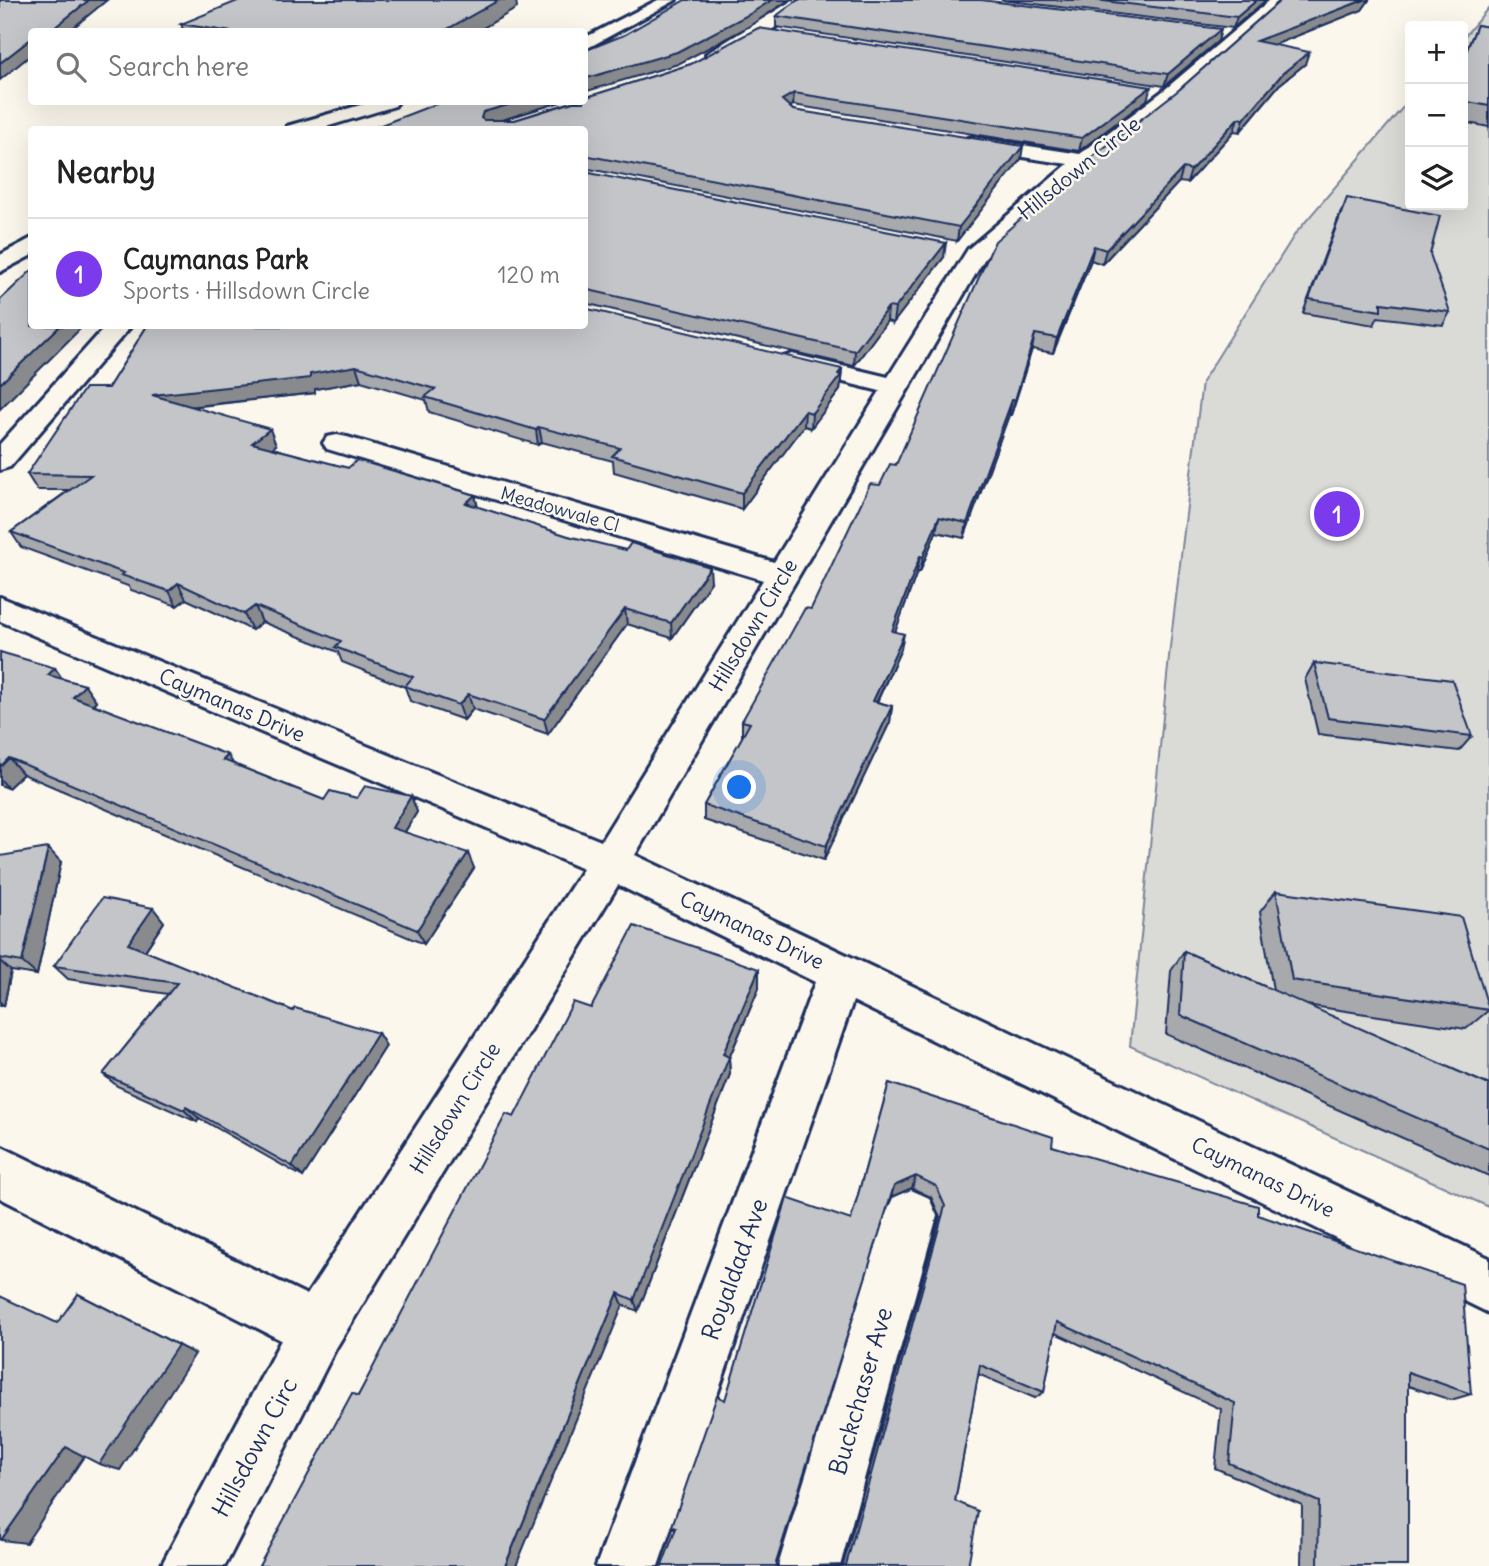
<!DOCTYPE html>
<meta charset="utf-8">
<style>
body{margin:0;font-family:Delius,sans-serif;background:#f2f2f2;color:#222}
.controls{position:absolute;right:21px;top:21px;display:grid;overflow:hidden;border-radius:7px;box-shadow:0 7px 28px #0002}
.controls button{width:63px;height:63px;display:grid;place-items:center;padding:0;border:0;border-bottom:2px solid #e0e0e0;background:#fff;color:#222;font:35px sans-serif}
.you{position:absolute;left:740px;top:788px;width:24px;height:24px;margin:-18px;border:5px solid #fff;border-radius:50%;background:#1a73e8;box-shadow:0 0 0 10px #1a73e833}
.badge{display:grid;place-items:center;width:46px;height:46px;border-radius:50%;background:#7c3aed;color:#fff;font-size:23px;font-weight:700}
.pin{position:absolute;translate:-50% -50%;border:4px solid #fff;box-shadow:0 2px 7px #0006}
.list{margin:0;padding:0;list-style:none}
h2{display:flex;justify-content:space-between;align-items:center;height:91px;margin:0;padding:0 28px;font-size:30px}
h2 small{font-size:23px;font-weight:400;color:#767676}
.list li{display:grid;grid-template-columns:46px 1fr auto;gap:21px;align-items:center;box-sizing:border-box;height:112px;padding:0 28px;border-top:2px solid #e0e0e0}
.list b{display:block;font-size:26px;white-space:nowrap}
.list p{margin:0;font-size:23px;white-space:nowrap;color:#767676}
.list em{font-size:23px;font-style:normal;color:#767676}
.icon{flex:none;width:38px;height:38px;fill:none;stroke:currentColor;stroke-width:2;stroke-linecap:round;stroke-linejoin:round}
.map{position:relative;flex:none;width:1489px;height:1566px;overflow:hidden}
.search{position:absolute;background:#fff;box-shadow:0 7px 28px #0002;left:28px;top:28px;width:560px;height:77px;display:flex;align-items:center;gap:18px;box-sizing:border-box;padding:0 24px;border-radius:7px;color:#767676;font-size:26px}
.panel{position:absolute;background:#fff;box-shadow:0 7px 28px #0002;left:28px;top:126px;width:560px;height:203px;border-radius:7px}
.map>svg:first-child{display:block}
.green{fill:#dadad7;stroke:#7a849a;stroke-width:2}
.lines{fill:none;stroke-linecap:round;stroke-linejoin:round}
.minor-casing{stroke:#1b2f5e;stroke-width:6}
.tertiary-casing{stroke:#1b2f5e;stroke-width:6}
.minor{fill:#fbf7ec;fill-rule:evenodd}
.tertiary{fill:#fbf7ec;fill-rule:evenodd}
.wall{fill:#a8a9ad;stroke:#1b2f5e;stroke-width:2}
.shaded-wall{fill:#888a8d;stroke:#1b2f5e;stroke-width:2}
.building{fill:#c3c5c9;stroke:#1b2f5e;stroke-width:2}
.labels{text-anchor:middle;dominant-baseline:central;stroke-width:5;stroke-linejoin:round;paint-order:stroke}
.far-street-label{font-size:18px;fill:#1b2f5e;stroke:#fbf7ec}
.street-label{font-size:21px;fill:#1b2f5e;stroke:#fbf7ec}
.near-street-label{font-size:24px;fill:#1b2f5e;stroke:#fbf7ec}
</style>
<div class="map">
<svg width="1489" height="1566" viewBox="0 0 1489 1566">
<rect width="100%" height="100%" fill="#fbf7ec"/>
<filter id="ink" filterUnits="userSpaceOnUse"><feTurbulence type="fractalNoise" baseFrequency=".0143" numOctaves="2"/><feDisplacementMap in="SourceGraphic" scale="14" xChannelSelector="R" yChannelSelector="G"/><feConvolveMatrix kernelMatrix="1 2 1 2 8 2 1 2 1" color-interpolation-filters="sRGB"/></filter>
<g filter="url(#ink)">
<path class="green" d="M1489,7V1207L1130,1046L1170,647L1202,382L1295,234L1410,99V205H1463V38Z"/>
<g class="lines">
<defs>
<g id="minor">
<path d="M793,0H810C798,15 726,62 708,58L706,54Z"/>
<path d="M1270,0H1286L1175,99L1091,165L985,258L635,855L1489,1258V1313L853,1001L658,1566H596L815,982L618,885L336,1348L225,1566H161L281,1340L0,1198V1146L307,1295L583,869L0,621V597L601,841L763,580L327,449L323,443L327,437L337,435L347,437L774,562L880,391L783,367L779,362L783,357L792,354L888,377L968,249L1068,164L972,149L962,143L965,139L972,137L1080,154L1163,91Z"/>
<path d="M106,326H131L10,467L0,470V444Z"/>
<path d="M911,1190L929,1198L937,1216L840,1566H778L885,1216L893,1198Z"/>
</g>
<g id="tertiary">
<path d="M658,0H676L584,50V38Z"/>
<path d="M371,102H398L395,106L316,130H285L287,126Z"/>
<path d="M32,238V255L0,272V255Z"/>
</g>
</defs>
<use href="#minor" class="minor-casing"/>
<use href="#tertiary" class="tertiary-casing"/>
<use href="#minor" class="minor"/>
<use href="#tertiary" class="tertiary"/>
</g>
<g class="wall">
<path d="M1001,0H1266L1233,28Z"/>
<path d="M1281,0H1369L1362,10L1274,45L1305,64L1279,85L1240,132L1234,131L1187,183L1179,182L1102,264L1091,260L1053,353L1032,349L1011,415H1009L964,538L936,532L920,572H917L895,632L901,649L877,702L892,706L890,722L824,860L704,820V805L743,736H742V721L811,609L880,485L1180,89Z"/>
<path d="M517,8L476,32H184L181,24Z"/>
<path d="M776,16L1221,29L1218,41L1164,86L776,27Z"/>
<path d="M1477,25L1489,27V127L1463,122V58Z"/>
<path d="M691,64L1147,100L1079,151L793,105L790,107L793,110L1021,159L957,241L584,168V130H368L560,102L502,120H515Z"/>
<path d="M584,172L944,257L893,323L887,321L854,366L584,303Z"/>
<path d="M1341,211L1450,312L1443,325L1378,317L1374,325L1303,313Z"/>
<path d="M147,326L842,369L840,390L811,428L804,426L742,509L614,472L613,461L542,442L538,445L429,412L426,400L361,381L315,389V393L192,407L276,445L272,448L348,468L475,495L478,507L711,582L672,638L627,624L548,734L473,709L464,720L410,701L405,687L342,662L338,652L262,622L252,630L186,599L177,606L131,590L128,586L21,547L11,532L69,490H37L27,474L108,388Z"/>
<path d="M0,652L63,679L85,685L96,701L93,704L234,764L324,800L357,798L411,796L417,812L405,832L474,868L424,944L23,774L8,788L0,785Z"/>
<path d="M1314,663L1472,736L1459,751L1318,734L1305,679Z"/>
<path d="M0,856L61,862L37,975L11,971L4,1006H0Z"/>
<path d="M1276,891L1489,1010L1466,1029L1306,1005L1489,1085V1176L1166,1034L1171,971L1184,951L1273,990L1260,912Z"/>
<path d="M153,908L164,922L145,951L293,1011L378,1033L386,1046L303,1177L199,1118L197,1122L117,1086L103,1074L168,994L68,979L54,966Z"/>
<path d="M759,969V988L729,1058L730,1074L638,1311L623,1305L358,1396L514,1117L591,1008Z"/>
<path d="M889,1083L1052,1146L1258,1215L1471,1394L1451,1400L1408,1386V1566H1301L1302,1505L1215,1468L1221,1409L1055,1333L1044,1392L1035,1398L978,1374L955,1501L968,1566L843,1565L940,1217L931,1197L912,1188L891,1197L676,1529H675L672,1526L725,1400L851,1220Z"/>
</g>
<g class="shaded-wall">
<path d="M89,0H107L68,32H49Z"/>
<path d="M499,0H516L517,8L476,32H442Z"/>
<path d="M772,0H789L748,27L678,64L584,92V79Z"/>
<path d="M1257,0H1266L1233,28L1237,17Z"/>
<path d="M1364,0H1369L1362,10L1253,53L1256,41Z"/>
<path d="M1221,29L1218,41L1164,86L1168,74Z"/>
<path d="M32,38V54L0,80V63Z"/>
<path d="M1309,52L1305,64L1279,85L1240,132L1244,119L1283,73Z"/>
<path d="M1151,87L1147,100L1079,151L1082,138Z"/>
<path d="M794,93L793,105L782,112V100Z"/>
<path d="M518,102H560L486,125L481,118L483,112Z"/>
<path d="M1238,118L1234,131L1187,183L1191,170Z"/>
<path d="M1023,146L1021,159L957,241L959,227Z"/>
<path d="M1183,168L1179,182L1102,264L1106,250Z"/>
<path d="M946,243L944,257L893,323L895,308Z"/>
<path d="M1094,246L1091,260L1053,353L1057,338Z"/>
<path d="M888,307L887,321L854,366L855,351Z"/>
<path d="M60,326H83L0,409V384Z"/>
<path d="M1035,334L1032,349L1011,415L1015,400Z"/>
<path d="M356,366L361,381L315,389V393L160,410L152,395Z"/>
<path d="M842,369L840,390L811,428L812,413Z"/>
<path d="M1012,400L1009,415L964,538L967,523Z"/>
<path d="M805,411L804,426L742,509V493Z"/>
<path d="M539,427L542,442L538,445L536,430Z"/>
<path d="M270,429L276,445L259,458L252,443Z"/>
<path d="M475,495L478,510L466,503Z"/>
<path d="M939,517L936,532L920,572L923,557Z"/>
<path d="M920,556L917,572L890,646L892,631Z"/>
<path d="M710,567L711,582L672,638L671,623Z"/>
<path d="M178,583L186,599L177,606L169,591Z"/>
<path d="M255,606L262,622L252,630L244,614Z"/>
<path d="M625,609L627,624L548,734L544,719Z"/>
<path d="M904,634L901,649L870,716L873,701Z"/>
<path d="M55,668L66,684L48,675Z"/>
<path d="M85,685L96,701L84,713L73,697Z"/>
<path d="M468,694L473,709L464,720L459,705Z"/>
<path d="M892,706L890,722L824,860L826,846Z"/>
<path d="M228,755L237,770L223,760Z"/>
<path d="M9,758L23,774L8,788L0,779V767Z"/>
<path d="M411,796L417,812L398,843L392,828Z"/>
<path d="M48,848L61,862L37,975L22,962Z"/>
<path d="M468,853L474,868L424,944L417,930Z"/>
<path d="M153,908L164,922L140,958L128,944Z"/>
<path d="M0,961L11,971L4,1006L0,1002Z"/>
<path d="M759,969V988L729,1058L730,1074L638,1311L634,1300L723,1054Z"/>
<path d="M378,1033L386,1046L303,1177L292,1166Z"/>
<path d="M186,1107L199,1118L197,1122L184,1110Z"/>
<path d="M916,1176L912,1188L891,1197L894,1186Z"/>
<path d="M618,1293L623,1305L516,1566H505Z"/>
<path d="M78,1294L195,1354L120,1470L99,1464Z"/>
<path d="M66,1447L87,1452L26,1543L1,1540Z"/>
</g>
<g class="building">
<path d="M0,0H89L49,32H32V38L0,63Z"/>
<path d="M240,0H499L442,32H232L181,24Z"/>
<path d="M685,0H772L748,15L677,52L584,79V51L624,35Z"/>
<path d="M798,0H981L1221,29L1168,74L776,16Z"/>
<path d="M1095,0H1257L1237,17Z"/>
<path d="M1281,0H1364L1256,41L1309,52L1283,73L1244,119L1238,118L1191,170L1183,168L1106,250L1094,246L1057,338L1035,334L1015,400H1012L967,523L939,517L923,557L920,556L892,631L904,634L873,701L892,706L826,846L704,805L750,723L742,721L805,608L811,609L870,484L880,485L890,464L896,465L995,241L1096,154L1180,89Z"/>
<path d="M1477,25L1489,27V106L1463,101V60Z"/>
<path d="M758,28L1151,87L1082,138L794,93L782,100L793,110L1023,146L959,227L584,155V130H368L441,102H518L483,112L481,118L484,120H515L573,102H584V98L691,64Z"/>
<path d="M584,172L946,243L895,308L888,307L855,351L584,289Z"/>
<path d="M1347,198L1440,216L1430,254L1450,312L1381,303V311L1309,299Z"/>
<path d="M32,270V326H60L0,384V300Z"/>
<path d="M584,308L842,369L838,374L841,375L812,413L805,411L742,493L612,456L620,448L539,427L536,430L425,397L435,389L356,366L310,374V378L152,395L270,429L252,443L348,468L357,460L475,495L466,503L568,536L626,550L631,543L710,567L671,623L625,609L544,719L468,694L459,705L405,686L413,677L335,647L341,641L255,606L244,614L178,583L169,591L121,575L124,573L11,532L91,475L27,474L85,388H108L147,326H584Z"/>
<path d="M0,652L55,668L48,675L85,685L73,697L228,755L223,760L324,800L330,791L357,798L365,786L411,796L392,828L468,853L417,930L9,758L0,767Z"/>
<path d="M1314,663L1452,680L1472,736L1328,718Z"/>
<path d="M48,848L22,962L0,958V856Z"/>
<path d="M1276,891L1461,917L1489,1010L1292,980Z"/>
<path d="M102,898L153,908L128,944L293,1011L295,1008L378,1033L292,1166L186,1107L184,1110L103,1074L177,983L54,966Z"/>
<path d="M634,926L759,969L723,1054L729,1057L634,1300L618,1293L505,1566H259L352,1393L358,1396L506,1114L514,1117L573,1002L591,1008Z"/>
<path d="M1184,951L1489,1085V1149L1180,1015Z"/>
<path d="M889,1083L1053,1137L1052,1146L1258,1206V1215L1462,1284L1471,1394L1408,1372V1566H1318L1319,1502L1229,1463L1235,1403L1057,1322L1044,1392L980,1365L955,1501L978,1511L968,1566H811L846,1565L945,1206L936,1186L916,1176L894,1186L776,1563L778,1566H662L676,1528L672,1526L717,1396L725,1400L787,1198L851,1220Z"/>
<path d="M78,1294L178,1345L99,1464L66,1447L1,1540L0,1539V1296L57,1323Z"/>
</g>
</g>
<g class="labels">
<g class="far-street-label">
<text transform="translate(560 509) rotate(16)">Meadowvale Cl</text>
</g>
<g class="street-label">
<text transform="translate(1079 168) rotate(-39)">Hillsdown Circle</text>
<text transform="translate(753 625) rotate(-59)">Hillsdown Circle</text>
<text transform="translate(232 705) rotate(23)">Caymanas Drive</text>
<text transform="translate(752 930) rotate(25)">Caymanas Drive</text>
<text transform="translate(455 1108) rotate(-58)">Hillsdown Circle</text>
<text transform="translate(1263 1177) rotate(26)">Caymanas Drive</text>
</g>
<g class="near-street-label">
<text transform="translate(734 1269) rotate(-70)">Royaldad Ave</text>
<text transform="translate(860 1391) rotate(-74)">Buckchaser Ave</text>
<text transform="translate(254 1447) rotate(-62)">Hillsdown Circ</text>
</g>
</g>
</svg>
<div class="controls">
<button>+</button>
<button>−</button>
<button><svg class="icon" aria-label="layers" viewBox="0 0 24 24"><path d="M12 4l9 5-9 5-9-5zM3 14l9 5 9-5"/></svg></button>
</div>
<div class="you"></div>
<div class="pin badge" style="left:1337px;top:514px">1</div>
<div class="search"><svg class="icon" aria-label="search" viewBox="0 0 24 24"><circle cx="10" cy="10" r="6"/><path d="M15 15l6 6"/></svg>Search here</div>
<section class="panel">
<h2>Nearby<small></small></h2>
<ul class="list">
<li><span class="badge">1</span><div><b>Caymanas Park</b><p>Sports · Hillsdown Circle</p></div><em>120 m</em></li>
</ul>
</section>
</div>
